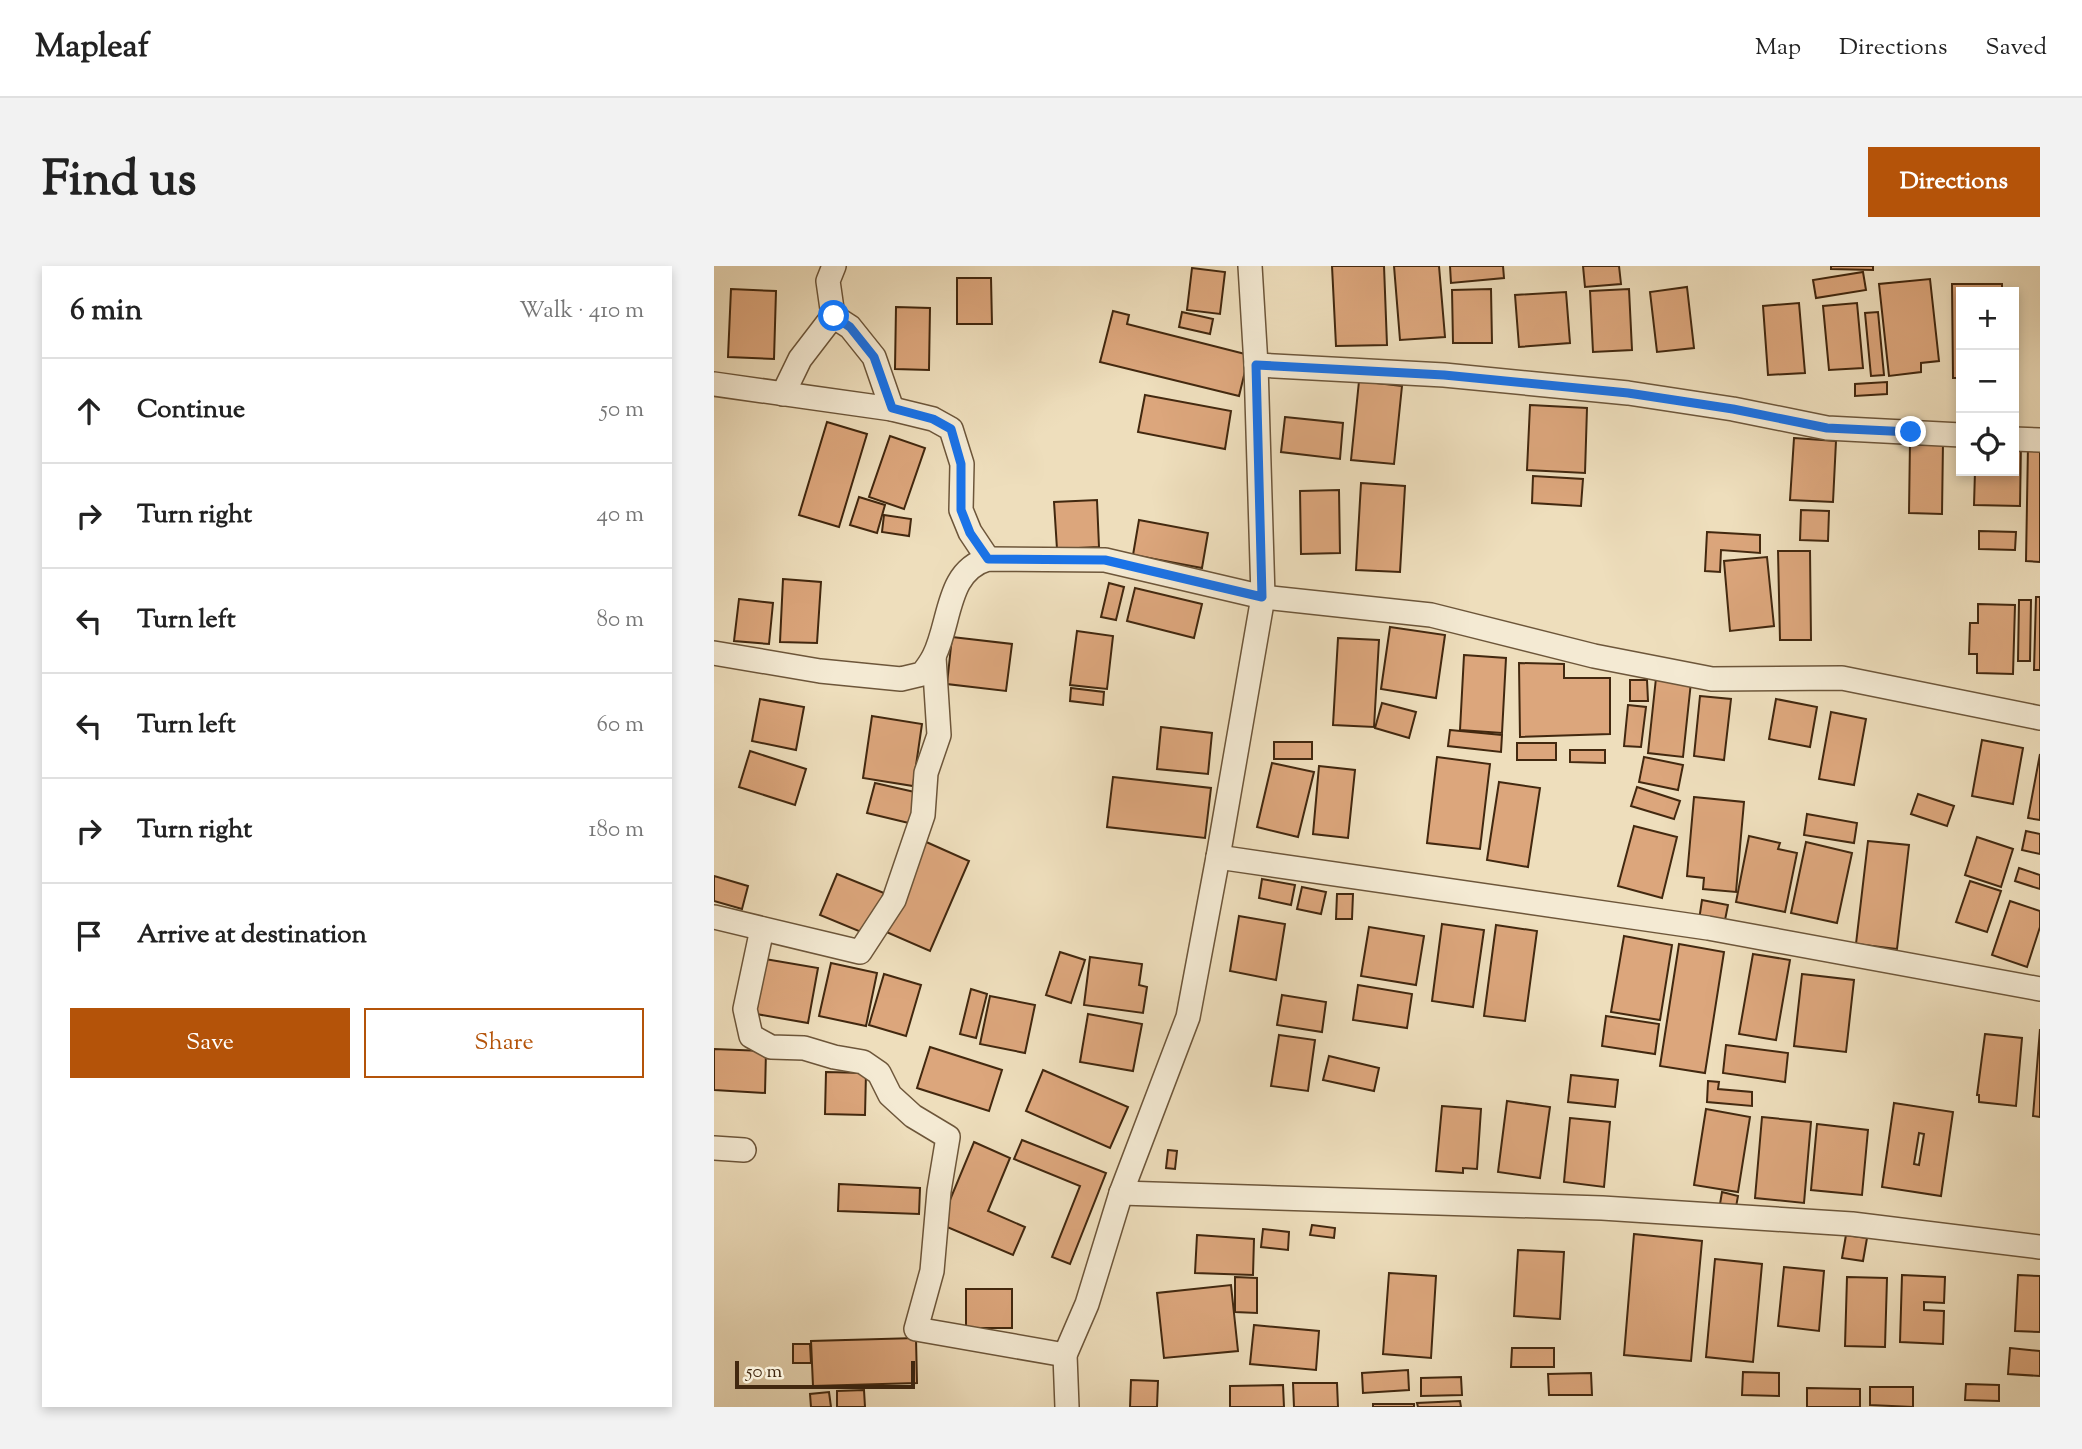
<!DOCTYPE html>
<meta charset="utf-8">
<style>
body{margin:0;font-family:"Sorts Mill Goudy",serif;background:#f2f2f2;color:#222}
.controls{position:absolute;right:21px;top:21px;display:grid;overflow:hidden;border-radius:0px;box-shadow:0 4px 10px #0003}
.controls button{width:63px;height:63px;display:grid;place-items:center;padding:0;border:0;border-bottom:2px solid #e0e0e0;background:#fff;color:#222;font:35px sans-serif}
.scale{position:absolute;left:21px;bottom:18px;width:180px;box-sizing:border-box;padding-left:7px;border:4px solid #42280f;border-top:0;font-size:19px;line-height:24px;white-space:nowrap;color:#42280f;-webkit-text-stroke:5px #f4ead3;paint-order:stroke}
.stop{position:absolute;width:21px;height:21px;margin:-16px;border:5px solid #1a73e8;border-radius:50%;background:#fff}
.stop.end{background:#1a73e8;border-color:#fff;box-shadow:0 2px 7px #0008}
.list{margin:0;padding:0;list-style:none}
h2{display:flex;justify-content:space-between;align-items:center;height:91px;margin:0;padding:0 28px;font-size:30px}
h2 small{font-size:23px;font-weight:400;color:#767676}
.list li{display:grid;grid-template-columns:46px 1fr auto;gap:21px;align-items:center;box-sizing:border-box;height:105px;padding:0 28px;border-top:2px solid #e0e0e0}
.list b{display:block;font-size:26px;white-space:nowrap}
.list em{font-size:23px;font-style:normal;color:#767676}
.actions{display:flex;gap:14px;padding:21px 28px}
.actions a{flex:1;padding:16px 0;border:2px solid #b45309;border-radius:0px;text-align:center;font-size:24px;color:#b45309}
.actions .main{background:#b45309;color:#fff}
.icon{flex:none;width:38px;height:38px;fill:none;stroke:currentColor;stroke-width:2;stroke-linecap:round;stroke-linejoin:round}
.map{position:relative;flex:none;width:1326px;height:1141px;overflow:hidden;border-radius:0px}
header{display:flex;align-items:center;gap:42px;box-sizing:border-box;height:98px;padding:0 35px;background:#fff;border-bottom:2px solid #e0e0e0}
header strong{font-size:33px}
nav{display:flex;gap:38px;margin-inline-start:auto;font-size:24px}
.intro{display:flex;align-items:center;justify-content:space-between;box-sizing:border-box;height:168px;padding:0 42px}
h1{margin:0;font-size:49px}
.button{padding:18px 32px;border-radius:0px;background:#b45309;color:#fff;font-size:24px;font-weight:700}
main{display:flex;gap:42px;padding:0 42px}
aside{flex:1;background:#fff;border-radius:0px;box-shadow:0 4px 10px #0003}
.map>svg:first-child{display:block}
.building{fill:#dca67c;stroke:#42280f;stroke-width:2;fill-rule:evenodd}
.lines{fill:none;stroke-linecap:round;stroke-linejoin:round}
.minor-casing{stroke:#6d563a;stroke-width:26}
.minor{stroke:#f4ead3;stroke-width:23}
.route{stroke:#1a73e8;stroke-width:9}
</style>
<header>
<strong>Mapleaf</strong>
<nav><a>Map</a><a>Directions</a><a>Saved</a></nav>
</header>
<div class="intro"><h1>Find us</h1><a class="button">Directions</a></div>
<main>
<aside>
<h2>6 min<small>Walk · 410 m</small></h2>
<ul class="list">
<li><svg class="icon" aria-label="ahead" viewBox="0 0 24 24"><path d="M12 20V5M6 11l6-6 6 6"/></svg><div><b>Continue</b></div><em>50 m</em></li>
<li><svg class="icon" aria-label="right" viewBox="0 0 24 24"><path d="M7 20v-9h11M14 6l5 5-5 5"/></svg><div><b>Turn right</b></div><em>40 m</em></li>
<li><svg class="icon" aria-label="left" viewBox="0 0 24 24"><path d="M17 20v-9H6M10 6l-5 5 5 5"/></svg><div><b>Turn left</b></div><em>80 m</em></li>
<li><svg class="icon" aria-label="left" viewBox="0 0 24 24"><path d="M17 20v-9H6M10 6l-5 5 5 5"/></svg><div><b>Turn left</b></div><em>60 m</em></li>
<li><svg class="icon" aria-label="right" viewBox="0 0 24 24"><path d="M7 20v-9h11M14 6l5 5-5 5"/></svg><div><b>Turn right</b></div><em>180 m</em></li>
<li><svg class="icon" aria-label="arrive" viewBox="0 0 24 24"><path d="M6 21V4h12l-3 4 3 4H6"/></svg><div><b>Arrive at destination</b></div></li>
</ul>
<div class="actions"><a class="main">Save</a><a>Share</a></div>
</aside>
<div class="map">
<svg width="1326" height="1141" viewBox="0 0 1326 1141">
<rect width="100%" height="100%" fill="#eedebc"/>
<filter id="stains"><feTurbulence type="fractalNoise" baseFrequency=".00286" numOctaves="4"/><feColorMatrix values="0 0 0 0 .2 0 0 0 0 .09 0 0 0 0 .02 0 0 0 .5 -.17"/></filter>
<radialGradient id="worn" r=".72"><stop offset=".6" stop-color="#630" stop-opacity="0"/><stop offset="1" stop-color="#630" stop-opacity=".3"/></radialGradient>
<g class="building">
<path d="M618,0H670L673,79L622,80Z"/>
<path d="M680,0H725L731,71L686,74Z"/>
<path d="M736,0H789L790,12L737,17Z"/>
<path d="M869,0H905L907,18L871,21Z"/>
<path d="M1117,0H1159V4L1117,3Z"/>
<path d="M478,2L511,6L506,48L473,44Z"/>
<path d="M1149,6L1152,24L1102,32L1099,14Z"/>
<path d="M243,12H277L278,58H243Z"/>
<path d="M1216,13L1225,95L1207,97V106L1175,110L1165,18Z"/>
<path d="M1238,18H1288V26H1247V112H1239Z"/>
<path d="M973,21L980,82L943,86L936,26Z"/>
<path d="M17,23L62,25L60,93L14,91Z"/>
<path d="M777,23L778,77H739L738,24Z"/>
<path d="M915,23L918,84L879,86L876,25Z"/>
<path d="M852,26L856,77L805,81L801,29Z"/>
<path d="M1085,37L1091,107L1054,109L1049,40Z"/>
<path d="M1143,37L1149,102L1115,104L1109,40Z"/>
<path d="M182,41L216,42L215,104L181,103Z"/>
<path d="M399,45L415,49L413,58L535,89L525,130L386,96Z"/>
<path d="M468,46L499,53L496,68L465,61Z"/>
<path d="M1164,46L1170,109L1157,110L1151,47Z"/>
<path d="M645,115L688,120L680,198L637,194Z"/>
<path d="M1173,116V128L1141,130V118Z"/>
<path d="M431,129L517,145L511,183L424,166Z"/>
<path d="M816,139L873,142L871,207L813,204Z"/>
<path d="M571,151L629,157L626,193L567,186Z"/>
<path d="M113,156L153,168L125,261L85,249Z"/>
<path d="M176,170L211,182L190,243L155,231Z"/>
<path d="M1080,172L1122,175L1119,236L1076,234Z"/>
<path d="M1196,175L1229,176L1228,248L1195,247Z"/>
<path d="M1300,175H1307L1306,240L1260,239L1261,205H1300Z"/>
<path d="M1314,179L1326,180V296L1312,295Z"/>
<path d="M819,210L869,213L867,240L818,237Z"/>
<path d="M647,217L691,220L686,306L642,304Z"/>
<path d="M625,224L626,287L587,288L586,225Z"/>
<path d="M145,231L171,239L163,267L136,259Z"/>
<path d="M383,234L385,281L343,283L340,236Z"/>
<path d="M1087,244L1115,245L1114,275L1086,274Z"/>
<path d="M170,249L197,253L195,270L168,266Z"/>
<path d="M425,254L494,267L488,302L419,289Z"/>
<path d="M1265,265L1302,266L1301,284L1265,283Z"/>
<path d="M993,266L1046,269V287L1007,284L1006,306L991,305Z"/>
<path d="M1064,285H1096L1097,374H1066Z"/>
<path d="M1053,291L1060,360L1016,365L1010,295Z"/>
<path d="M69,313L107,316L103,377L66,376Z"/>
<path d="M395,317L410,321L402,354L387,351Z"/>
<path d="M421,322L488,338L480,372L413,355Z"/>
<path d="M1322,331H1326V404H1320Z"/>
<path d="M25,333L59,337L55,378L20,375Z"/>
<path d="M1305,334H1317L1316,395H1304Z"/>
<path d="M1264,338L1301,339L1299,408L1263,407V388H1255L1256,357H1264Z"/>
<path d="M676,361L731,369L722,432L667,423Z"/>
<path d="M363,365L399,370L393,423L356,419Z"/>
<path d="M238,371L298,378L292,425L233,418Z"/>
<path d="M624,372L665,374L660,461L619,459Z"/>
<path d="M750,389L792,392L788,467L746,464Z"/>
<path d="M805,397L850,398V412H896V468L806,471Z"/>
<path d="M942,412L977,416L969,491L934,487Z"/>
<path d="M916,414H933L934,435H916Z"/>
<path d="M357,422L390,426L389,439L356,435Z"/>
<path d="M986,430L1017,433L1010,494L980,490Z"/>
<path d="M46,433L90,441L82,484L38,475Z"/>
<path d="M1062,433L1103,441L1096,481L1055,473Z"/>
<path d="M668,437L702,446L695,472L661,462Z"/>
<path d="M914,439L932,441L927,481L910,480Z"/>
<path d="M1117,446L1152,453L1140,519L1105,513Z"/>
<path d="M158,450L208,458L199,520L149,512Z"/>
<path d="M447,461L498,467L494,508L443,503Z"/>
<path d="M736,464L788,469L787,486L734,480Z"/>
<path d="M1268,474L1309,482L1299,538L1258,530Z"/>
<rect x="560" y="476" width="38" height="17"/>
<rect x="803" y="477" width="39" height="17"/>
<path d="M856,484H891V497L856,496Z"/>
<path d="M36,485L92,503L81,539L25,521Z"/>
<path d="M1326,488V554L1314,552Z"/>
<path d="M723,491L776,498L766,583L713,577Z"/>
<path d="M930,491L969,499L964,524L925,516Z"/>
<path d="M558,497L600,506L584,571L543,561Z"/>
<path d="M605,500L641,504L634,572L599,568Z"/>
<path d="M399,511L497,522L491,572L393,561Z"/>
<path d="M785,516L826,522L814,601L773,594Z"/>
<path d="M161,517L205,527L199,558L153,547Z"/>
<path d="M923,521L966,535L960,553L917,540Z"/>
<path d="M1204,528L1240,540L1233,560L1197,548Z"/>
<path d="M980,531L1030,536L1022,626L989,623L990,612L973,610Z"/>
<path d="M1093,548L1143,557L1140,577L1090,569Z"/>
<path d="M920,560L963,571L948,632L904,620Z"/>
<path d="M1312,565L1326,568V588L1308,584Z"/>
<path d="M1035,570L1066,577L1064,583L1083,587L1071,646L1022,636Z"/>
<path d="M1263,571L1299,583L1287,621L1251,609Z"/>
<path d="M210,575L255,595L216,685L170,665Z"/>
<path d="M1154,575L1195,579L1183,683L1142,678Z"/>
<path d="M1092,576L1138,587L1123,657L1077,647Z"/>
<path d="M1305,602L1326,609V623L1301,615Z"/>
<path d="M123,608L170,627L152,668L106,649Z"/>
<path d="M0,610L34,620L28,643L0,635Z"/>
<path d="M548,613L581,619L577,639L545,632Z"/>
<path d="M1256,615L1287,625L1273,666L1242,656Z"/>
<path d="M588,621L612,626L607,648L583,643Z"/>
<path d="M623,628H639L638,653H622Z"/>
<path d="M988,634L1014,639L1010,659L985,654Z"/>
<path d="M1296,635L1326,645V661L1313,701L1278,689Z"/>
<path d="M525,650L571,658L562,714L516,705Z"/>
<path d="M728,658L770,664L759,741L718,735Z"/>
<path d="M782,659L823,665L811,755L770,750Z"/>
<path d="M655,661L710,670L702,719L647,710Z"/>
<path d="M910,670L958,679L946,754L897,746Z"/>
<path d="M965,678L1010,686L991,807L946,800Z"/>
<path d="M346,686L371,694L357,737L332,729Z"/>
<path d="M1039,688L1076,694L1062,774L1025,768Z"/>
<path d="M376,691L428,698L425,719L433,721L429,747L370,739Z"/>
<path d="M51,693L104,702L94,757L42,748Z"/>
<path d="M117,697L163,707L152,760L105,750Z"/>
<path d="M170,708L207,719L192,770L155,759Z"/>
<path d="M1088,708L1140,714L1132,786L1080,780Z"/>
<path d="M644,719L698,728L693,762L639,754Z"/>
<path d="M257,723L273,728L262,772L246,768Z"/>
<path d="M568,729L612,736L608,766L563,759Z"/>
<path d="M276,730L321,739L311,787L266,778Z"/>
<path d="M374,748L428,758L419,805L366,796Z"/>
<path d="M892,750L945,758L941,788L888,780Z"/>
<path d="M1326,763V851L1319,850Z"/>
<path d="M1271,768L1308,772L1302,840L1265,836V829H1263Z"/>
<path d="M565,769L601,774L594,825L557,820Z"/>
<path d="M1012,779L1074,787L1071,816L1009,807Z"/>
<path d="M216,781L288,804L275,845L203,822Z"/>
<path d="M0,783L52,785L51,827L0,824Z"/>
<path d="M615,790L665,802L660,825L609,814Z"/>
<path d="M329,804L414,841L396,882L312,845Z"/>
<path d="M112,806L152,807L151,849L111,848Z"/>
<path d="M857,809L904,814L901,841L854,836Z"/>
<path d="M994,815L1005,816L1004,823L1038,826V840L993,836Z"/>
<path d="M793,835L836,841L826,912L784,906Z"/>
<path d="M1180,837L1239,846L1227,930L1168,921ZM1205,867L1210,868L1205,899L1200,898Z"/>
<path d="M728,840L767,843L763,903L749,902V907L722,905Z"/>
<path d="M992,843L1036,851L1024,926L980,919Z"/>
<path d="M1048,851L1097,856L1090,937L1041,932Z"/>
<path d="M856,852L896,856L890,921L850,916Z"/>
<path d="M1103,858L1154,864L1148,929L1097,924Z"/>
<path d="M308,874L392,907L356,998L338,991L366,920L300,893Z"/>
<path d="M260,876L296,892L274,945L311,961L299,989L226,958Z"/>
<path d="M454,884L463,885L461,903L452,902Z"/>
<path d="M125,918L206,922L205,948L124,945Z"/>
<path d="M1008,926L1024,930L1022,941L1006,938Z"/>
<path d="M598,959L621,962L620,972L596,969Z"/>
<path d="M549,963L575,966L574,984L547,981Z"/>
<path d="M920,968L988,975L977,1095L910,1089Z"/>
<path d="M483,969L540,973L539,1009L481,1007Z"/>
<path d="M1132,969L1153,972L1149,995L1128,992Z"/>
<path d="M804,984L850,986L846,1053L800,1050Z"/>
<path d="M1001,993L1048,998L1039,1096L992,1091Z"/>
<path d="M1070,1001L1110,1005L1105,1065L1064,1060Z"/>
<path d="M675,1007L722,1010L717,1092L669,1088Z"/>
<path d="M1188,1009L1231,1011L1230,1037L1210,1036V1044L1230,1045L1229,1078L1186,1076Z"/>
<path d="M1304,1009L1326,1010V1066L1301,1065Z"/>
<path d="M521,1011L543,1012V1047L521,1046Z"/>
<path d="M1133,1011L1173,1012L1171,1081L1131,1080Z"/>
<path d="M517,1019L524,1085L450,1092L443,1027Z"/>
<rect x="252" y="1023" width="46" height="39"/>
<path d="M540,1059L605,1065L602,1104L536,1098Z"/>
<path d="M202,1072L203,1117L99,1120L97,1075Z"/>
<path d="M79,1078H96L97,1097H79Z"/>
<path d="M798,1082H840V1101H797Z"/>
<path d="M1296,1082L1326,1085V1110L1294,1108Z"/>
<path d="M694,1104L695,1124L649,1127L648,1107Z"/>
<path d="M1029,1106L1065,1107V1130L1028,1129Z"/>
<path d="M877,1107L878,1129H835L834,1108Z"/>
<path d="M747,1111L748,1129L707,1130V1112Z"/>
<path d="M417,1114L444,1115L443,1141H416Z"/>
<path d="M579,1117H623L624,1141H580Z"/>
<path d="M1252,1118L1285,1119V1135L1251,1134Z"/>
<path d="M569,1119L570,1141H516V1120Z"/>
<path d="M1156,1121H1199V1141L1156,1139Z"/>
<path d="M1093,1122L1146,1123V1141H1093Z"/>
<path d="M150,1124L151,1141H123V1125Z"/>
<path d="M115,1126L117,1141H97L96,1128Z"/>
<path d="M746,1135L747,1141H704L703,1137Z"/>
<rect x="659" y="1138" width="41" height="3"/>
</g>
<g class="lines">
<defs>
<g id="minor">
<path d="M120,0L114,15L119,50L136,61L160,91L178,143"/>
<path d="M542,99L730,109L914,127L1019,143L1113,162L1247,169"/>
<path d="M0,118L178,143L219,153L237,163L248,198L247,244L256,266L274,293"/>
<path d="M69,128L86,93L119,50"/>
<path d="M1300,173L1326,174"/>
<path d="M0,387L106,405L187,413L208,408C212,403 217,396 220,390C237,356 232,305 274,293L391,294L549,331L717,349L880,390L998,413L1128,412L1326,452"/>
<path d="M504,591L994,662L1326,723"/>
<path d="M0,651L146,686L180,634L209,549L212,507L225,469L220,391"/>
<path d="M48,663L31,743L37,770L57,781L90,782L120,791L149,796L165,807L176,829L199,850L234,871L225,925L218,1005L202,1063L351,1089"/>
<path d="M0,882L30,884"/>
<path d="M407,927L888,942L1138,958L1326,981"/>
<path d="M353,1141L351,1089L373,1038L407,927L474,751L504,591L549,331L542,99L536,0"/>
</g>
</defs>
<use href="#minor" class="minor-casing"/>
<use href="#minor" class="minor"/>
</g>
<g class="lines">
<path class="route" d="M120,50L136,61L160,91L178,142L219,153L237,163L247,198V244L256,267L274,293L391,294L548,331L542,99L730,109L914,127L1019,143L1113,162L1197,166"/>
</g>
<rect width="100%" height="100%" filter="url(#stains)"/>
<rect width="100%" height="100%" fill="url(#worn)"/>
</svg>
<div class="controls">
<button>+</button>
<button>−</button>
<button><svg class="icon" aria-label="locate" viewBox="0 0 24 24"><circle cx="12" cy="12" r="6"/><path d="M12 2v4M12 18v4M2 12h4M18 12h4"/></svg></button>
</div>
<div class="scale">50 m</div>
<div class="stop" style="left:120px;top:50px"></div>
<div class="stop end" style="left:1197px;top:166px"></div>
</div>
</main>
